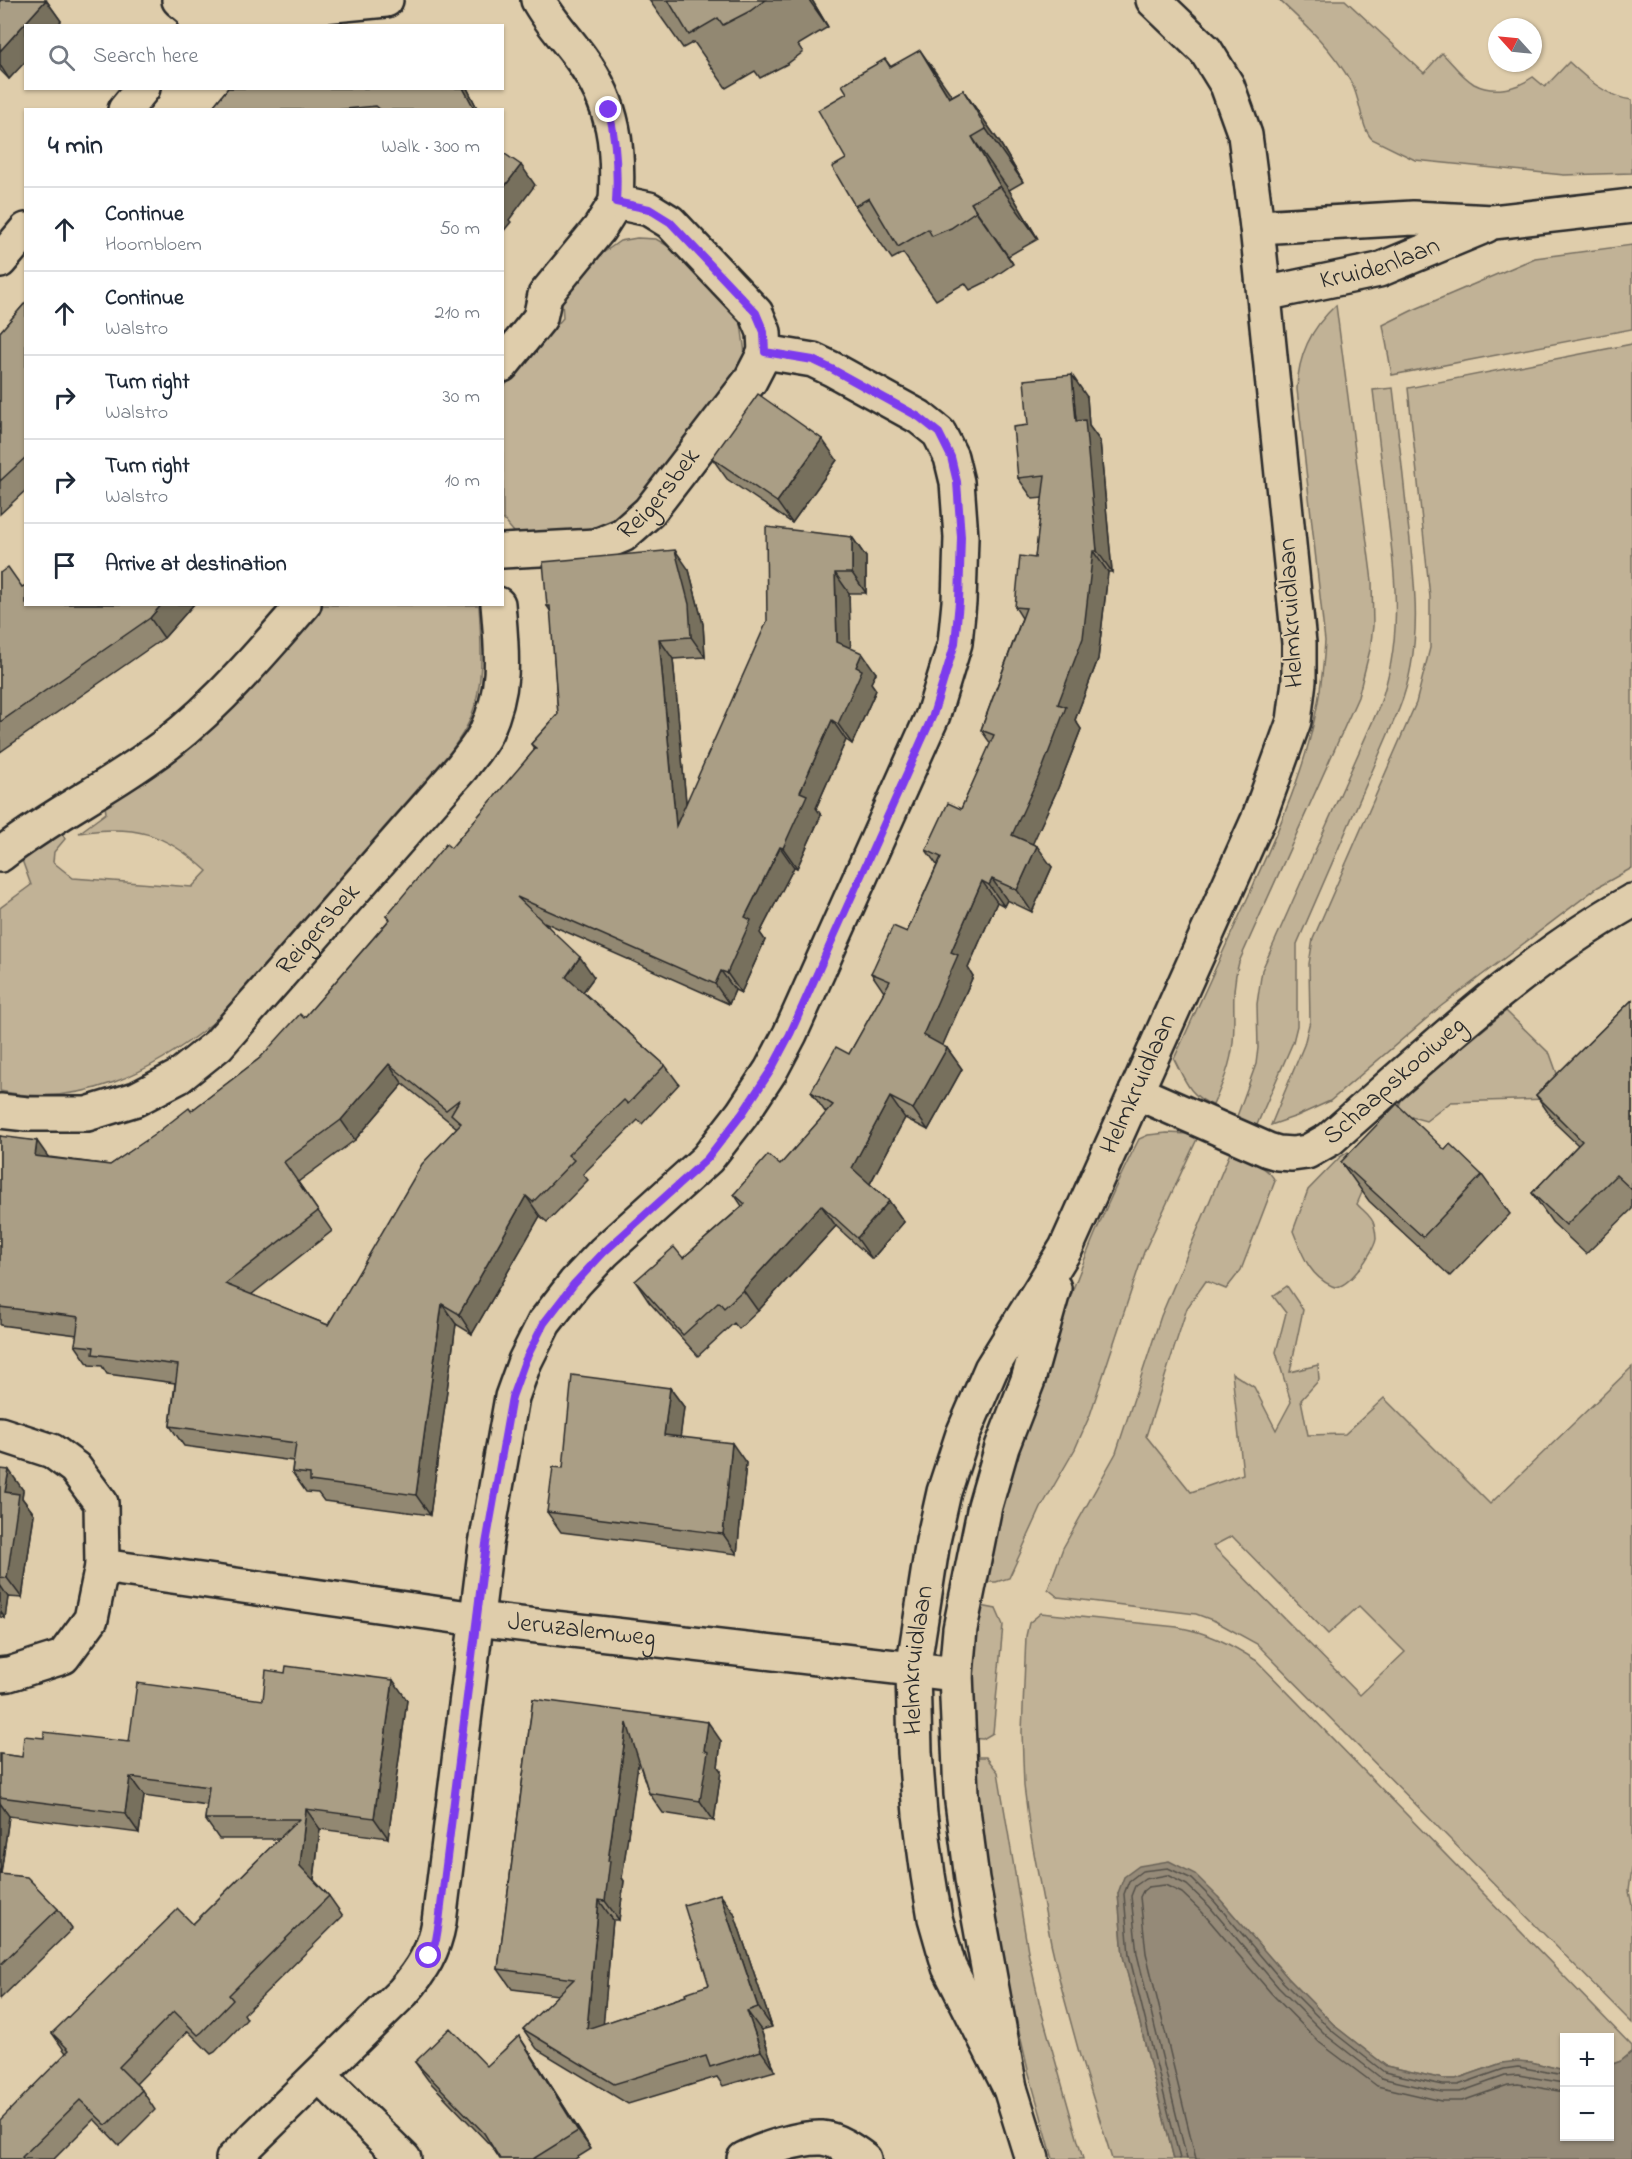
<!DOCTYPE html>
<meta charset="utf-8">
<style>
body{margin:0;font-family:"Indie Flower",sans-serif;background:#f2f2f3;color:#1f2937}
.controls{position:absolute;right:18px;bottom:18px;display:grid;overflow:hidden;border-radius:0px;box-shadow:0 2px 4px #0004}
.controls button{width:54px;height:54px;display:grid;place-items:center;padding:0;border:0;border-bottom:2px solid #e0e1e3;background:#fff;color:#1f2937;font:30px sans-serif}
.compass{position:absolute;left:1488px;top:18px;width:54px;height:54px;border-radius:50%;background:#fff;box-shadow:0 2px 4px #0004;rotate:297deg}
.stop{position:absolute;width:18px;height:18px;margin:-14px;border:4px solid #7c3aed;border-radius:50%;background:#fff}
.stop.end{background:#7c3aed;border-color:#fff;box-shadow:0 2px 6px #0008}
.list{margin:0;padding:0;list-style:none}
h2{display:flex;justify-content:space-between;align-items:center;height:78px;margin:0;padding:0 24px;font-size:26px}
h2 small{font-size:20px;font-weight:400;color:#747a83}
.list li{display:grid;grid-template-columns:39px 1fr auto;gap:18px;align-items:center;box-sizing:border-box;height:84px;padding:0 24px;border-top:2px solid #e0e1e3}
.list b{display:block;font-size:22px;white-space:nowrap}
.list p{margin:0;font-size:20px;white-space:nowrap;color:#747a83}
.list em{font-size:20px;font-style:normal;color:#747a83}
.icon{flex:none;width:33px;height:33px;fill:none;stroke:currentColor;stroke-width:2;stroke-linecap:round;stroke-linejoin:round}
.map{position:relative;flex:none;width:1632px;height:2159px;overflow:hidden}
.search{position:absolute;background:#fff;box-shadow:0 2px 4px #0004;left:24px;top:24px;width:480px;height:66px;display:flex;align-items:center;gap:15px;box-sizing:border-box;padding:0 21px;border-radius:0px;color:#747a83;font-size:22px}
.panel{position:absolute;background:#fff;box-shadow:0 2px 4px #0004;left:24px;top:108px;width:480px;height:498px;border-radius:0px}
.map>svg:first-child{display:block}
.green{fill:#c1b296;stroke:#766e60;stroke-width:1.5;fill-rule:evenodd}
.water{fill:#958a78;stroke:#6b6459;stroke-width:1.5}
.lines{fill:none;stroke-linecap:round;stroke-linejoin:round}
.shore{stroke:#55514a;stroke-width:1.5}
.street-casing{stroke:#2b2b2b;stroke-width:38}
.secondary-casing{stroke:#2b2b2b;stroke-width:38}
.street{stroke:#dfcdab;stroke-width:33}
.secondary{stroke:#dfcdab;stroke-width:33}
.wall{fill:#928872;stroke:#2b2b2b;stroke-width:1.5;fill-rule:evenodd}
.shaded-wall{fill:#776f5d;stroke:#2b2b2b;stroke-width:1.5}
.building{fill:#aa9e85;stroke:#2b2b2b;stroke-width:1.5;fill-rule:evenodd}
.route{stroke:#7c3aed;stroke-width:8}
.labels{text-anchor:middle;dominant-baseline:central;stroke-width:4.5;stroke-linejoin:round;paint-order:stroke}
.street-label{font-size:26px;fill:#2b2b2b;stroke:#dfcdab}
</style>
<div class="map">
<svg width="1632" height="2159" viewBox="0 0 1632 2159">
<rect width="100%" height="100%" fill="#dfcdab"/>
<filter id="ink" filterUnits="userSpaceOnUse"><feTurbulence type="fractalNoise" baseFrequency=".0167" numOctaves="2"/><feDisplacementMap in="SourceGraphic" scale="12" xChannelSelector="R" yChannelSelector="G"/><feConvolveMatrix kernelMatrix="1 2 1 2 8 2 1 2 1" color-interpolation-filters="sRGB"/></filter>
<g filter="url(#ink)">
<g class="green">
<path d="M1279,0H1345L1424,73L1442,53C1452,63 1462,77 1474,84C1493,94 1516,89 1533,77L1545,87L1569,62C1587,79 1607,97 1632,100V173L1564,175L1415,160L1372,139C1361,128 1361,101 1352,84C1333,50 1307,26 1279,0Z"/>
<path d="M637,238L656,239L673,249L730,309L741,323L745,354L732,381L658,483L614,523L587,535L534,537L514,532L503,519L502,389L563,318L562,300L603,253L620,241Z"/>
<path d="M1632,245V329L1392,375L1383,325L1411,311L1535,258Z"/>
<path d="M1336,305L1372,581L1373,626L1370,650L1358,697L1239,962C1230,993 1236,1013 1233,1042C1231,1065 1222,1085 1213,1105C1189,1096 1185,1080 1174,1059C1199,1005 1223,951 1248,897C1288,808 1320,740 1325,641L1297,389C1298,355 1311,328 1336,305Z"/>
<path d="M1632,344V868L1598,887L1440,1007L1330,1101L1297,1116L1271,1125L1304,1045L1310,1021L1309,964L1313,939L1416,703L1430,648V597L1408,388Z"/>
<path d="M1393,388C1398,431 1403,473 1407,515C1415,581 1424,646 1399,709L1297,944V1026L1293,1042L1256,1127L1236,1119L1256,1064L1258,1048L1257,1004L1262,970L1379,707C1403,640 1396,586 1388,517C1383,475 1378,432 1373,390Z"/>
<path d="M323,605H479C481,642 485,681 471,717C467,729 458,740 452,750L214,1022C153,1072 81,1109 0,1091V908L31,885L22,860L62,833L65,839L54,852L53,862L73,878L192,887L207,871C165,833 134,824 79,833L106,813L105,806L145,782L201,740Z"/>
<path d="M1506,1011L1550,1054L1560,1082L1546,1099L1451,1102L1426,1121L1397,1113L1402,1097Z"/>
<path d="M1167,1133L1190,1134L1197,1139L1144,1252L1090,1415L1075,1449L1041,1508L1009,1578L996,1582H979L982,1562C1028,1419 1070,1273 1139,1139L1148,1135Z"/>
<path d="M1348,1152L1370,1174L1357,1204C1362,1210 1373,1217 1374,1225C1375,1229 1376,1235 1376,1239C1374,1252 1346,1293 1332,1286C1308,1275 1302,1253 1293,1231L1308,1190L1340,1157Z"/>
<path d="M1230,1153C1245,1160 1268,1165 1275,1181L1241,1270L1226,1289L1206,1281L1187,1308L1146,1436L1191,1492L1243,1474L1232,1373L1254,1387L1276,1430L1291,1402L1276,1352L1286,1313L1273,1296L1287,1286L1303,1310L1290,1372L1318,1365L1319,1380L1301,1400L1308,1435L1345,1434L1384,1398L1490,1504L1632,1367V1868L1629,1891L1632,1905V2023L1257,1644L1215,1621L1196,1614L1058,1597L1048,1589L1063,1548L1116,1453L1161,1316ZM1232,1536L1328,1634L1359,1606L1405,1652L1360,1695L1213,1546Z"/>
<path d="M976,1605L996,1609L1003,1625L993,1733L983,1739L968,1738Z"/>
<path d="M1041,1613L1177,1627C1209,1633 1229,1643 1257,1661L1632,2046V2052L1621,2061L1610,2065V2038H1564V2070L1531,2062L1502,2063L1456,2079H1443L1386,2066L1336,2027L1288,1978L1218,1897L1118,1893L1123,1956L1174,2159H1112L1080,2056L1061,1986L1051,1943L1030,1832L1024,1786L1022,1732L1026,1636L1029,1623Z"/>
<path d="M971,1757H986L998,1772L1029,1957L1041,2010L1083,2159H1053L1028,2070L987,1891Z"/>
</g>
<path class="water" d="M1169,1861L1195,1874L1218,1897L1288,1978L1336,2027L1386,2066L1443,2079H1456L1502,2063L1518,2061L1531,2062L1564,2070V2136H1610V2065L1621,2061L1632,2052V2159H1174L1123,1956L1118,1893L1124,1877L1139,1866Z"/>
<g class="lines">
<g class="shore">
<path d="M1180,2159L1129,1955L1124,1894L1129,1881L1142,1871L1168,1868L1192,1879L1214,1901L1283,1982L1332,2031L1384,2072L1443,2085H1458L1504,2069L1518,2067L1564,2075"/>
<path d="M1187,2159L1137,1954L1131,1896L1135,1886L1145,1879L1167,1875L1187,1885L1209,1906L1278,1987L1327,2036L1381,2078L1442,2092H1460L1505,2076L1518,2075L1564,2083"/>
<path d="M1196,2159L1146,1953L1140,1897L1143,1891L1148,1887L1165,1885L1182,1893L1202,1912L1271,1993L1320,2043L1377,2086L1442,2101H1462L1508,2085L1518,2084L1564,2092"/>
</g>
<defs>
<g id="street">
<path d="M179,0L201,18"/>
<path d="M195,26L201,18L386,0"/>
<path d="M125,110L143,88"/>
<path d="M0,261L26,230"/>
<path d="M502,365L540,318L545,295L599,229L616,202"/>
<path id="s1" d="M502,551L596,546L623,535L649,512L750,381L765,352"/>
<path d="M0,855C46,819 98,793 145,760C207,718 255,660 304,604"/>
<path id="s2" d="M1136,1092L1268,1150L1278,1153L1292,1154L1307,1152L1330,1139C1426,1055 1520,964 1632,901"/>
<path id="s3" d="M0,1111L27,1114H87L136,1099L178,1077L218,1045L462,767C470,756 480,745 486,732C507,687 502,652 498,604"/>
<path d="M0,1434L52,1451L75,1468L101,1503L102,1566L91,1619L63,1657L9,1674L0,1675"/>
<path id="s4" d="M102,1566L476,1619L956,1674"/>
<path d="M319,2075L404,2159"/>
<path d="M233,2159L403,1992C422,1970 434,1951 439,1922L486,1544L512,1397L525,1361L544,1323L575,1283L604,1252L707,1159L742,1114L771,1070L790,1034L933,715L955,643L959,602L961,537L957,482L951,457L939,433L919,417L832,369L813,360L765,352L764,332L756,313L670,222L649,209L616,202C619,148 615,106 582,60C568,40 550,22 538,0"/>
<path d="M744,2159C764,2149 799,2137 822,2138C836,2139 853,2151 864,2159"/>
</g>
<g id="secondary">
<path d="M1257,227L1413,218L1493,222L1632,206"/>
<path id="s5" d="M1264,294L1379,270L1485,226"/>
<path id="s6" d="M1010,2088L949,1967L935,1918L928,1875L920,1814L915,1752L913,1670L933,1541L944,1492L963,1434L991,1369L1066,1248L1258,820L1294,721L1299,681V643L1257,227L1245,135L1227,85L1206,51L1153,0"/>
<path d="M1032,2159L1010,2088L972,1879L961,1794L956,1674L960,1629L985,1506L1002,1447L1028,1380L1054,1288"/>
</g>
</defs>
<use href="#street" class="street-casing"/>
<use href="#secondary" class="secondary-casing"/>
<use href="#street" class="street"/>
<use href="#secondary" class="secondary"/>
</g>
<g class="wall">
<path d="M0,0H46L61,21L9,79L0,70Z"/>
<path d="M649,0H812L828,27L798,45L803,52L787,64L760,78L755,71L726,88L694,42L683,48Z"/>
<path d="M885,59L891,67L952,96L963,90L1000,143L1023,182L1009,190L1038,239L1008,256L1013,264L988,281L970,290L965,283L936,300L903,253L892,259L855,206L847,93Z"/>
<path d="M228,88H467L478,110H210Z"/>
<path d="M26,302V490L0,514V332Z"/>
<path d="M1087,397L1089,426L1100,441L1112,572H1108L1098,659L1075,720L1081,729L1058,788L1032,844L1052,867L1032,912L1007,900L1004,906L997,902L968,968L973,976L942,1046L947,1048L962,1069L928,1130L905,1118L870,1184L889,1201L904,1222L872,1259L836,1226L758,1311L739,1329L734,1323L698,1356L649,1302L635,1281L683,1258L742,1206L734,1194L780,1165L826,1113L811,1092L849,1054L884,992L871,973L907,932L937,865L926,850L961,809L991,744L981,730L1022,618L1015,607L1035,558L1043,498L1033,499L1018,478L1028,425Z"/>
<path d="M712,458L837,460L792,523L727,479Z"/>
<path d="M852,537L866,557V593H849L850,648L876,673L871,683L876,690L852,744L846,740L816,808L821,815L797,868L794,867L760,933L765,940L741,993L735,990L729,1004L544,922L594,977L583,992L665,1065L679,1084L642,1124L638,1120L583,1174L588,1180L547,1222L540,1216L472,1334L456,1324L430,1515L324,1501L318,1493L306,1492L292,1472L293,1461L184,1446L170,1426L175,1383L107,1374L102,1366L89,1365L75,1345L77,1335L0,1325V1136L49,1157L110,1165L191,1111L260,1058L304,1018L389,920L386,916L451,848L535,750L531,744L558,714L551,612L547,606L689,570L703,624L705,657L673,659L686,803ZM403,1084L457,1128L328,1325L251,1295L332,1231L298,1182L355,1140Z"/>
<path d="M0,573L22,587L194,604L164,638L0,752Z"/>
<path d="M1632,1000V1209L1586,1254L1552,1222L1532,1193L1578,1145L1556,1124L1536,1095Z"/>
<path d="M1445,1150L1482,1175L1510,1214L1450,1276L1369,1201L1341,1162Z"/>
<path d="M670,1388L684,1407L680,1437L746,1463L737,1554L561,1532L547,1512L563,1468Z"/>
<path d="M0,1469L23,1490L22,1498L34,1514L22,1598L8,1597L5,1618L0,1617Z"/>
<path d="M533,1699L721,1741L718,1767L721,1771L714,1821L663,1813L649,1793L638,1760L622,1878L624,1881L619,1920H613L603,2024L686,1996L709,1985L734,1913L772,2027L761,2030L775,2071L723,2086L717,2077L628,2104L537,2049L523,2029L558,1995L512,1989L498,1969Z"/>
<path d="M263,1700H407L388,1838L320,1829L314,1880L329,1896L343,1916L244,2014L247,2019L215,2052L211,2054L188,2031L136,2084L142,2090L155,2110L122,2143L119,2145L94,2119L54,2159H0L66,2053L52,2033L193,1924L279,1839H219L205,1819L207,1805L144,1796L139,1833L9,1816L1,1874L58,1909L72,1929L0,1999V1754L22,1757L44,1738L129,1742Z"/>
<path d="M531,2054L591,2149L575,2159H500L492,2147L428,2080L415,2062L487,2066Z"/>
</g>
<g class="shaded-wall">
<path d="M46,0L61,21L57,26H26V61L9,79L0,65V51Z"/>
<path d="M809,0H812L828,27Z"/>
<path d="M920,50L957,103L949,98Z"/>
<path d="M463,88H467L478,110H475Z"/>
<path d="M963,90L1000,143L1023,182L986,129Z"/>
<path d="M972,137L1009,190L1038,239L1000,186Z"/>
<path d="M521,165L535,185L509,220L511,222L502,233V190Z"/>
<path d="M971,203L1008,256L1013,264L976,211Z"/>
<path d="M1072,375L1087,397L1089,426L1100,441L1112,572L1097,551L1076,421Z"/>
<path d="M822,439L837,460L792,523L777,502Z"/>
<path d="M852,537L866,557V593L852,573Z"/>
<path d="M675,550L689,570L703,624L705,657L691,637Z"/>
<path d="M1093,551L1108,572L1098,659L1075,720L1081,729L1058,788L1027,856L1012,835L1058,704Z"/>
<path d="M835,573L849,593L851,662L837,642Z"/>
<path d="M162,604H194L164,638L150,618Z"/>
<path d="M659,639L673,659L690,846L676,826Z"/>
<path d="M862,653L876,673L871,683L876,690L852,744L838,724L856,667Z"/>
<path d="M832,720L846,740L816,808L821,815L797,868L783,848L800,792Z"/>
<path d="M1037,846L1052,867L1032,912L1017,890Z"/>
<path d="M780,847L794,867L760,933L765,940L741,993L727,973L745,917Z"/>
<path d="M992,879L1007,900L1004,906L989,885Z"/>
<path d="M982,881L997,902L968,968L973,976L938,1056L923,1035L951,952Z"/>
<path d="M580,957L594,977L580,996L566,977Z"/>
<path d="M721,971L735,990L729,1004L715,984Z"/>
<path d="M947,1048L962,1069L928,1130L913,1109Z"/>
<path d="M389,1064L403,1084L355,1140L341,1120Z"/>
<path d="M890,1097L905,1118L867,1189L852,1168Z"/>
<path d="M37,1141L51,1161L35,1156Z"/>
<path d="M526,1196L540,1216L472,1334L459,1314Z"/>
<path d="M889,1201L904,1222L872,1259L857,1238Z"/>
<path d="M821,1205L836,1226L758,1311L743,1290Z"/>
<path d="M442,1304L456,1324L430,1515L416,1495Z"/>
<path d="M670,1388L684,1407L678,1455L664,1435Z"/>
<path d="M732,1443L746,1463L737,1554L723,1534Z"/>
<path d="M9,1470L23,1490L22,1498L34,1514L22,1598L7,1578L5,1492Z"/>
<path d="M0,1585L8,1597L5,1618L0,1611Z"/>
<path d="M393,1680L407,1700L388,1838L374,1818Z"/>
<path d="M708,1722L721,1741L718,1767L721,1771L714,1821L700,1801L704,1750Z"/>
<path d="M627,1723L641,1743L622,1878L624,1881L619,1920L605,1901L608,1861Z"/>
<path d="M130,1777L144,1796L139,1833L125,1813Z"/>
<path d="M0,1803L9,1816L0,1880Z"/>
<path d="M306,1809L320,1829L313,1886L300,1866Z"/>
<path d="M720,1894L734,1913L772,2027L758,2007Z"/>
<path d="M599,1900L613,1920L601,2049L587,2029Z"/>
<path d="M747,2011L761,2030L775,2071L761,2051Z"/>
<path d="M519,2036L531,2054L591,2149L578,2131Z"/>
</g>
<g class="building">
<path d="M0,0H46L0,51Z"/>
<path d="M668,0H765L750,11L723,25L718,18L689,35Z"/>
<path d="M920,50L949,98L963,90L975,109L986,129L972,137L1000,186L971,203L976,211L951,228L932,236L928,229L898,247L869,198L855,206L832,167L846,159L818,110L847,93L842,85L859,74L885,59L890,67Z"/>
<path d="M228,88H463L475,110H381L376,106L335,110H210Z"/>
<path d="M502,152L521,165L502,190Z"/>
<path d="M26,302V457L0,481V332Z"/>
<path d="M1072,375L1076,421L1085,420L1097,551H1093L1083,638L1058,704L1066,707L1043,767L1012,835L1037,846L1017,890L992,879L989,885L982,881L951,952L958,955L923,1035L947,1048L913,1109L890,1097L852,1168L889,1201L857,1238L821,1205L743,1290L724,1308L719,1302L683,1335L635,1281L674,1247L683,1258L745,1204L734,1194L768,1155L780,1165L833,1105L811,1092L836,1047L849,1054L890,981L871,973L874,967L893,926L907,932L941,857L926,850L948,803L961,809L994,735L981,730L1026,608L1015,607L1020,556L1035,558L1045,475L1018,478L1013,427L1028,425L1024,380Z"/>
<path d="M758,394L822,439L777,502L712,458Z"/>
<path d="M766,527L852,537V573H835L837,642L862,653L856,667L862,670L838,724L832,720L800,792L807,795L783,848L780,847L745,917L751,920L727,973L721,971L715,984L517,897L580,957L566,977L665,1065L628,1104L624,1100L568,1155L574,1160L533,1202L526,1196L459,1314L442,1304L416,1495L310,1481V1474L292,1472L296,1443L170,1426L178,1365L93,1354L94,1347L75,1345L79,1317L0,1307V1136L37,1141L35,1156L110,1165L154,1135L189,1108L191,1111L260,1058L300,1014L304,1018L390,919L386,916L446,844L451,848L536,748L531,744L558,714L550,606H547L543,562L675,550L689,604L691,637L659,639L676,826L767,621ZM389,1064L446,1110L460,1099L451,1114L461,1123L422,1164L328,1325L225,1284L318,1211L284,1162L341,1120Z"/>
<path d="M8,567L22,587L26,585V604H162L150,618L0,722V573Z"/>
<path d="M1632,1000V1190L1616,1175L1566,1225L1532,1193L1582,1141L1536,1095Z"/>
<path d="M1397,1104L1445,1150L1450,1144L1482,1175L1423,1237L1341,1162Z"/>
<path d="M572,1375L670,1388L664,1435L732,1443L723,1534L547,1512L553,1467L563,1468Z"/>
<path d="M0,1469L9,1470L5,1492L19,1494L7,1578L0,1577Z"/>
<path d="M286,1666L393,1680L374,1818L306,1809L300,1866L329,1896L229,1995L233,2000L202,2032L198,2035L174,2011L119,2067L142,2090L108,2124L106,2125L80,2100L22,2157L24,2159H0V2120L69,2050L52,2033L178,1909L193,1924L299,1819H205L209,1787L130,1777L125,1813L0,1797V1754L22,1757L24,1736L44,1738V1732L129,1742L137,1683L263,1700L266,1670L285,1673Z"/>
<path d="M533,1699L708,1722L704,1750L708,1752L700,1801L649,1793L627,1723L608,1861H610L605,1901L599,1900L587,2029L686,1996L685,1993L709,1985L684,1905L720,1894L758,2007L747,2011L761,2051L710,2067L706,2056L614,2084L523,2029L574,1979L498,1969Z"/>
<path d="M0,1874L27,1877L58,1909L0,1965Z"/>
<path d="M450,2028L487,2066L519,2036L578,2131L533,2159H500L484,2133L415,2062Z"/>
</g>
</g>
<g class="lines" filter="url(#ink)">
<path class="route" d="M429,1956L436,1940L439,1922L486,1544L512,1397L525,1361L544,1323L574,1284L604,1252L707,1159L742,1114L771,1070L790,1034L933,715L955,643L959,602L961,537L957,482L951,457L939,433L919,417L832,369L813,360L765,352L764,332L756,313L670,222L649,209L616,202C618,170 616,141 609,110"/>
</g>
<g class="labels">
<g class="street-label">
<text stroke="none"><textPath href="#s5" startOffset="120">Kruidenlaan</textPath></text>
<text stroke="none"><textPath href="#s1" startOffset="178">Reigersbek</textPath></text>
<text transform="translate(1292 613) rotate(-93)">Helmkruidlaan</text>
<text stroke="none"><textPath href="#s3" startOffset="390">Reigersbek</textPath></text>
<text stroke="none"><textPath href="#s2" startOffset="297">Schaapskooiweg</textPath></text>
<text stroke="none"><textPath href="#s6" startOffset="1070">Helmkruidlaan</textPath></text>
<text stroke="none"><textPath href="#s4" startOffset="484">Jeruzalemweg</textPath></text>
<text stroke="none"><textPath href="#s6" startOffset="446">Helmkruidlaan</textPath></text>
</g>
</g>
</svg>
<div class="controls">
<button>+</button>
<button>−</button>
</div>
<svg class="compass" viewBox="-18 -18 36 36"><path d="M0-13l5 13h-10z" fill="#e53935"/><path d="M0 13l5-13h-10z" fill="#747a83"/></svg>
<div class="stop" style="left:429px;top:1956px"></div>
<div class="stop end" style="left:609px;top:110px"></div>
<div class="search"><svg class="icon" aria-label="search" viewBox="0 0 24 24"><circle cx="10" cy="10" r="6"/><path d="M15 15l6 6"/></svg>Search here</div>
<section class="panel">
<h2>4 min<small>Walk · 300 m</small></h2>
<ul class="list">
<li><svg class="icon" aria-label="ahead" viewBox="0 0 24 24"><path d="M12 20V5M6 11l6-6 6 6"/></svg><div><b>Continue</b><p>Hoornbloem</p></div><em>50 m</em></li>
<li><svg class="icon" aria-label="ahead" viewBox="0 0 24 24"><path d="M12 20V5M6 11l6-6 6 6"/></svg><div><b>Continue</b><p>Walstro</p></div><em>210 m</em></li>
<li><svg class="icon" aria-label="right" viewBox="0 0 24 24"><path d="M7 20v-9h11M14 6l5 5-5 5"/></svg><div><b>Turn right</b><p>Walstro</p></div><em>30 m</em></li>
<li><svg class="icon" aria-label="right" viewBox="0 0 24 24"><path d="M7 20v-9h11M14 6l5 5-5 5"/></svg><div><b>Turn right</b><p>Walstro</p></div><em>10 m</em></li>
<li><svg class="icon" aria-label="arrive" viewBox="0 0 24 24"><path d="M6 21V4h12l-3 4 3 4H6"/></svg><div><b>Arrive at destination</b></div></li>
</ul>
</section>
</div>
